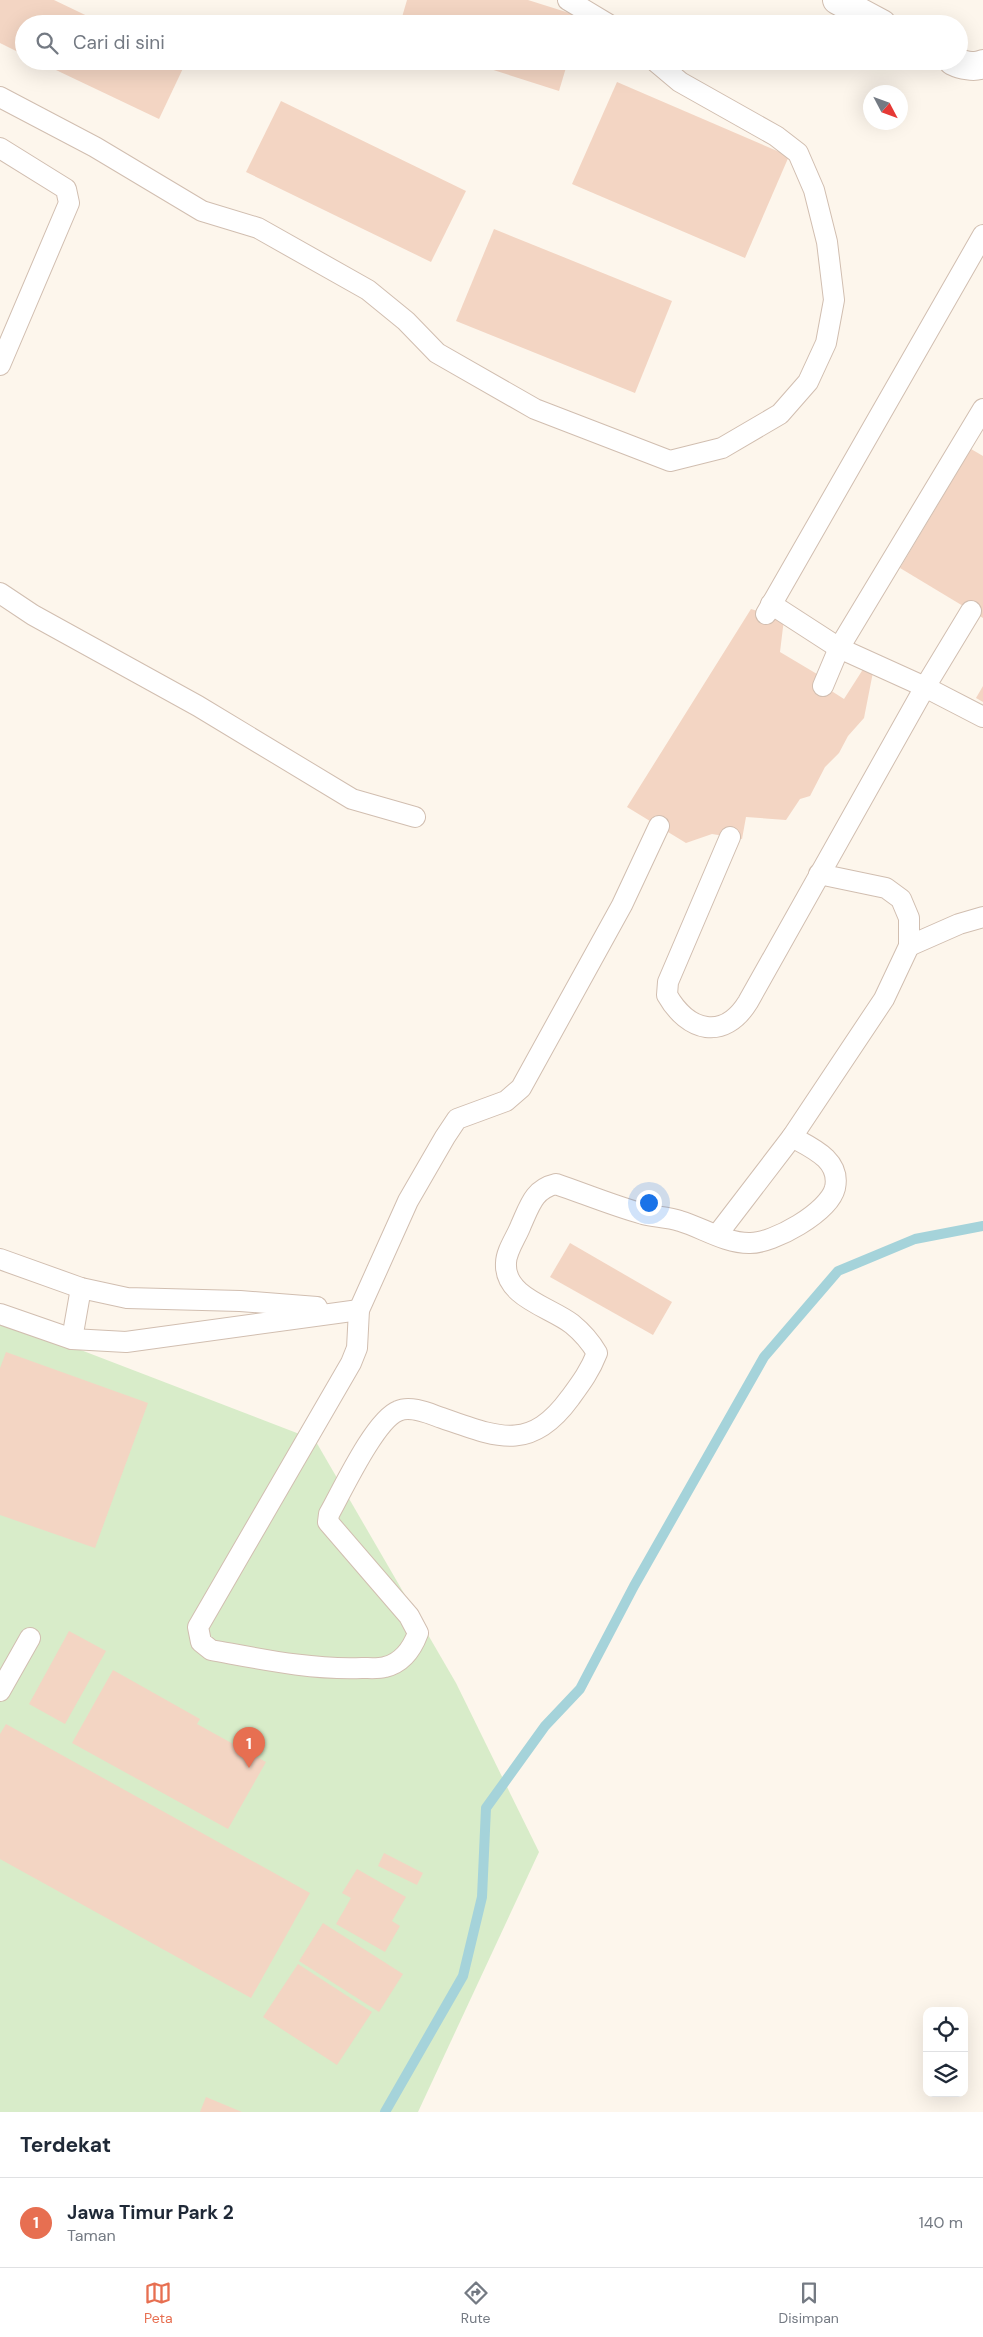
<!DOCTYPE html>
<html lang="id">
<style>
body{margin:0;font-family:"DM Sans",sans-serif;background:#f6f6f7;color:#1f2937}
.controls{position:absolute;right:15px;bottom:15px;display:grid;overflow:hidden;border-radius:10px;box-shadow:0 5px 20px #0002}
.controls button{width:45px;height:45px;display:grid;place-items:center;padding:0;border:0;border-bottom:1px solid #e0e1e3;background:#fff;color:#1f2937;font:25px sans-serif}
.compass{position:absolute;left:863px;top:85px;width:45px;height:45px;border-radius:50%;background:#fff;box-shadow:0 5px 20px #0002;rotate:131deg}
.you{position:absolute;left:648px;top:1202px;width:18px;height:18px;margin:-12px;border:4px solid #fff;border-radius:50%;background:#1a73e8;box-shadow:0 0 0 8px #1a73e833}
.badge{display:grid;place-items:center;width:32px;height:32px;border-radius:50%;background:#e76f51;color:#fff;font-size:16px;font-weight:700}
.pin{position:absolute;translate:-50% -41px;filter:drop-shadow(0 1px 2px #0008)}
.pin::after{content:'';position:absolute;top:26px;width:18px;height:15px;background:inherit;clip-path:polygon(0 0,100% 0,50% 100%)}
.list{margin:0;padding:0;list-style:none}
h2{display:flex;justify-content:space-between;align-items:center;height:65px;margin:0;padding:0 20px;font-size:21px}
h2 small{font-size:16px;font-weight:400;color:#747a83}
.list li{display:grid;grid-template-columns:32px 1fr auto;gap:15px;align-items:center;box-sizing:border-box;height:90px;padding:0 20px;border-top:1px solid #e0e1e3}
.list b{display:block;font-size:19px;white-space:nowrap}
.list p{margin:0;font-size:16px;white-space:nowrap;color:#747a83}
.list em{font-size:16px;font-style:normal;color:#747a83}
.icon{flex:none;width:28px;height:28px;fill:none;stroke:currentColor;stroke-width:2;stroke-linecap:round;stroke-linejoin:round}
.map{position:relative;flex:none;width:983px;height:2112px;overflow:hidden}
.search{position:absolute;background:#fff;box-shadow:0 5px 20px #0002;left:15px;right:15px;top:15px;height:55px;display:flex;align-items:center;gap:12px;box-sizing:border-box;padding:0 18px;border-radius:28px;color:#747a83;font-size:19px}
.sheet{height:155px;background:#fff}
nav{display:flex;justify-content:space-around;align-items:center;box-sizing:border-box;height:70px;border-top:1px solid #e0e1e3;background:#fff;font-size:14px;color:#747a83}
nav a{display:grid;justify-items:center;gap:2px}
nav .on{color:#e76f51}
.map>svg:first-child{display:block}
.green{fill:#d8ecc9}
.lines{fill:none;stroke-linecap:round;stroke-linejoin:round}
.stream{stroke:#a5d3da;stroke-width:10}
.building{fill:#f3d5c3}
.service-casing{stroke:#d1beb0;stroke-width:22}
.minor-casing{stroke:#d1beb0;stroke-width:30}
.service{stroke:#fff;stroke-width:20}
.minor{stroke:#fff;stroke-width:28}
</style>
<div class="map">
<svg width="983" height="2112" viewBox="0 0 983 2112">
<rect width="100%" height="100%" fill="#fdf6ec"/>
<path class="green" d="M0,1319L315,1440L456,1683L539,1852L418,2112H0Z"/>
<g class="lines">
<path class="stream" d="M385,2112L463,1976L482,1897L486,1808L545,1726L580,1689L634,1586L764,1357L838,1271L915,1239L983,1226"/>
</g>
<g class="building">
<path d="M0,0H54L104,24H24V55L0,43Z"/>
<path d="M407,0H528L582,17L580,24H400Z"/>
<path d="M37,61H184L186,62L159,119Z"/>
<path d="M465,61H568L559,91Z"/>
<path d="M617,82L789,156L745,258L572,184Z"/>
<path d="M281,101L466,191L431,262L246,172Z"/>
<path d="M494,229L672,301L635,393L456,321Z"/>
<path d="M971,449L983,456V618L900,568Z"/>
<path d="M751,609L784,619L780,652L822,677L819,683L844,699L867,663L874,667L864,718L848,736L839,753L825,767L810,796L800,799L786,820L746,817L742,839L712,834L686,843L627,807Z"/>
<path d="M983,686V702L976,698Z"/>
<path d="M570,1243L672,1302L653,1335L550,1277Z"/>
<path d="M6,1352L148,1403L95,1548L0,1515V1368Z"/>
<path d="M69,1631L106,1651L65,1724L29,1704Z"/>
<path d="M113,1670L200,1719L197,1724L266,1762L228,1829L72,1743Z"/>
<path d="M6,1724L310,1893L251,1998L0,1859V1734Z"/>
<path d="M384,1853L423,1873L417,1885L378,1866Z"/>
<path d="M357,1869L406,1897L392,1921L400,1926L385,1952L336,1924L351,1898L342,1893Z"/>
<path d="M323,1923L403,1974L379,2012L299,1961Z"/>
<path d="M298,1964L372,2012L337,2065L263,2017Z"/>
<path d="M206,2097L242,2112H200Z"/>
</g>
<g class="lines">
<defs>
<g id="service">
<path d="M568,0L608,24"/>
<path d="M0,97L95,147L202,211L258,228L368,290L406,321L437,353L535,409L670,461L722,448L780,414L808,382L826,343L834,300L827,242L814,190L798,153L776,136L680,82L655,61"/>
<path d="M0,148L66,189L69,203L0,365"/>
<path d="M0,593L33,615L198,706L352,799L415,817"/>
<path d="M771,604L839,648L925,687L983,717"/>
<path d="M766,614L983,235"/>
<path d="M823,686L839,648L983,409"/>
<path d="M659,826L622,905L521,1088L506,1101L457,1119L445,1137L408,1201L359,1310L357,1348L351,1363L198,1627L201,1642L211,1650C261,1659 311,1670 362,1668C369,1668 378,1669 385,1667C402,1663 412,1649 418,1633L409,1616L328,1522L329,1514C342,1491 375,1420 398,1411C411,1405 430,1414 442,1418C497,1437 530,1453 570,1398C581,1383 590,1371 597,1353C590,1341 583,1333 572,1324C550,1307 504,1297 506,1263C506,1251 517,1236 521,1225C530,1205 534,1189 556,1184C585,1194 614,1206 643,1214C655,1217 668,1217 680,1221C703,1228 725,1243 749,1243C773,1244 829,1212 835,1188C841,1160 812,1148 792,1137L884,999L909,946V918L901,899L886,888L819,874"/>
<path d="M730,837L668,982L667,995C688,1032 724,1041 748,1002L925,687L971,611"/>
<path d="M909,946L959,924L983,917"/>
<path d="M717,1235L792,1137"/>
<path d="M0,1259L81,1288L127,1298L240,1301L317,1307"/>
<path d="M0,1314L72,1339L126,1342L359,1310"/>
<path d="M72,1339L81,1288"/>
<path d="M0,1691L30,1638"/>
</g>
<g id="minor">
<path d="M837,0L882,24"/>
<path d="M953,61C961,65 975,68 983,64"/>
</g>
</defs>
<use href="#service" class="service-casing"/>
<use href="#minor" class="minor-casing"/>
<use href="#service" class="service"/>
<use href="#minor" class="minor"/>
</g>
</svg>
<div class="controls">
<button><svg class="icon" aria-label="locate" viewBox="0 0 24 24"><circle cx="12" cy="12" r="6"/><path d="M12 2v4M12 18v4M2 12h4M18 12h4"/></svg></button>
<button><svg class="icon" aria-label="layers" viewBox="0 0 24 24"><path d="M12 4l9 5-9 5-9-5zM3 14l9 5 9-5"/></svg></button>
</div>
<svg class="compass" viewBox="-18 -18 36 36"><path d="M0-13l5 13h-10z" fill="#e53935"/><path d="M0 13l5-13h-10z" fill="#747a83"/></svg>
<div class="you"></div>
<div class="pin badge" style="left:249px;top:1768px">1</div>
<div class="search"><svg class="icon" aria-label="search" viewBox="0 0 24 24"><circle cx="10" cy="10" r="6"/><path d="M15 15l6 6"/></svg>Cari di sini</div>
</div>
<section class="sheet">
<h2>Terdekat<small></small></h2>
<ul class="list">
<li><span class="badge">1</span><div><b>Jawa Timur Park 2</b><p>Taman</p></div><em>140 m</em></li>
</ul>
</section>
<nav>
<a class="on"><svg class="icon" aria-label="map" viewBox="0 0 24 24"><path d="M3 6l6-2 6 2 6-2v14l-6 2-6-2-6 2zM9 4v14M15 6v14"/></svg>Peta</a>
<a><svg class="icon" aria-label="directions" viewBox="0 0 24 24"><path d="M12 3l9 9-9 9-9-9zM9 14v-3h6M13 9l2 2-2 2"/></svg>Rute</a>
<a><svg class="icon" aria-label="saved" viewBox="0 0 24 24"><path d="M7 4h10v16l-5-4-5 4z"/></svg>Disimpan</a>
</nav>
